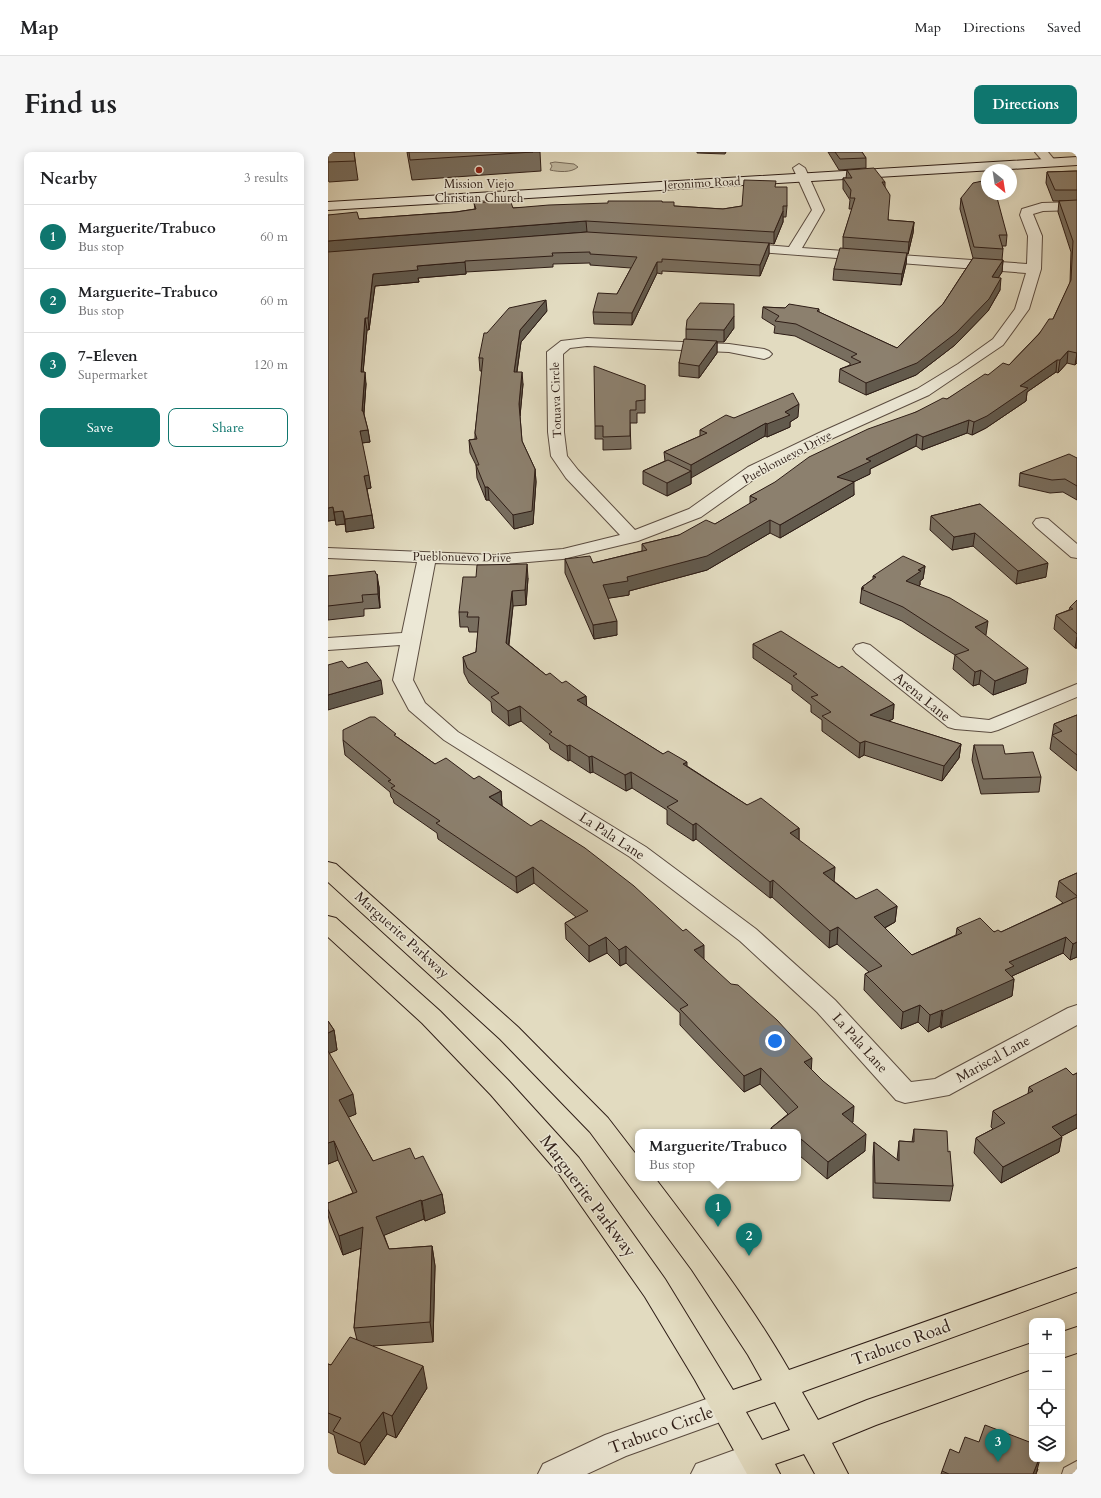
<!DOCTYPE html>
<meta charset="utf-8">
<style>
body{margin:0;font-family:Cardo,serif;background:#f6f6f6;color:#202124}
.controls{position:absolute;right:12px;bottom:12px;display:grid;overflow:hidden;border-radius:8px;box-shadow:0 2px 10px #0003}
.controls button{width:36px;height:36px;display:grid;place-items:center;padding:0;border:0;border-bottom:1px solid #e0e0e0;background:#fff;color:#202124;font:20px sans-serif}
.compass{position:absolute;left:653px;top:12px;width:36px;height:36px;border-radius:50%;background:#fff;box-shadow:0 2px 10px #0003;rotate:150deg}
.you{position:absolute;left:447px;top:889px;width:14px;height:14px;margin:-10px;border:3px solid #fff;border-radius:50%;background:#1a73e8;box-shadow:0 0 0 6px #1a73e833}
.badge{display:grid;place-items:center;width:26px;height:26px;border-radius:50%;background:#0f766e;color:#fff;font-size:13px;font-weight:700}
.pin{position:absolute;translate:-50% -33px;filter:drop-shadow(0 1px 2px #0008)}
.pin::after{content:'';position:absolute;top:21px;width:14px;height:12px;background:inherit;clip-path:polygon(0 0,100% 0,50% 100%)}
.popup{position:absolute;left:307px;top:977px;width:166px;height:52px;box-sizing:border-box;display:grid;place-content:center;border-radius:8px;background:#fff;filter:drop-shadow(0 1px 3px #0005);font-size:13px;white-space:nowrap;color:#757577}
.popup b{font-size:15px;color:#202124}
.popup::after{content:'';position:absolute;left:50%;top:100%;margin-left:-8px;border:8px solid transparent;border-top-color:#fff}
.list{margin:0;padding:0;list-style:none}
h2{display:flex;justify-content:space-between;align-items:center;height:52px;margin:0;padding:0 16px;font-size:17px}
h2 small{font-size:13px;font-weight:400;color:#757577}
.list li{display:grid;grid-template-columns:26px 1fr auto;gap:12px;align-items:center;box-sizing:border-box;height:64px;padding:0 16px;border-top:1px solid #e0e0e0}
.list b{display:block;font-size:15px;white-space:nowrap}
.list p{margin:0;font-size:13px;white-space:nowrap;color:#757577}
.list em{font-size:13px;font-style:normal;color:#757577}
.actions{display:flex;gap:8px;padding:12px 16px}
.actions a{flex:1;padding:9px 0;border:1px solid #0f766e;border-radius:8px;text-align:center;font-size:14px;color:#0f766e}
.actions .main{background:#0f766e;color:#fff}
.icon{flex:none;width:22px;height:22px;fill:none;stroke:currentColor;stroke-width:2;stroke-linecap:round;stroke-linejoin:round}
.map{position:relative;flex:none;width:749px;height:1322px;overflow:hidden;border-radius:8px}
header{display:flex;align-items:center;gap:24px;box-sizing:border-box;height:56px;padding:0 20px;background:#fff;border-bottom:1px solid #e0e0e0}
header strong{font-size:19px}
nav{display:flex;gap:22px;margin-inline-start:auto;font-size:14px}
.intro{display:flex;align-items:center;justify-content:space-between;box-sizing:border-box;height:96px;padding:0 24px}
h1{margin:0;font-size:28px}
.button{padding:10px 18px;border-radius:8px;background:#0f766e;color:#fff;font-size:14px;font-weight:700}
main{display:flex;gap:24px;padding:0 24px}
aside{flex:1;background:#fff;border-radius:8px;box-shadow:0 2px 10px #0003}
.map>svg:first-child{display:block}
.green{fill:#c3bba3;stroke:#786c5c}
.lines{fill:none;stroke-linecap:round;stroke-linejoin:round}
.service-casing{stroke:#5b4c40;stroke-width:2}
.minor-casing{stroke:#5b4c40;stroke-width:2}
.tertiary-casing{stroke:#5b4c40;stroke-width:2}
.secondary-casing{stroke:#2e1d16;stroke-width:2}
.primary-casing{stroke:#2e1d16;stroke-width:2}
.service{fill:#ece8d6;fill-rule:evenodd}
.minor{fill:#ece8d6;fill-rule:evenodd}
.tertiary{fill:#ece8d6;fill-rule:evenodd}
.secondary{fill:#ece8d6;fill-rule:evenodd}
.primary{fill:#e2dbc0;fill-rule:evenodd}
.wall{fill:#786e5f;stroke:#2e1d16}
.shaded-wall{fill:#625a4d;stroke:#2e1d16}
.building{fill:#8c806e;stroke:#2e1d16}
.poi-dot{fill:#8f2418;stroke:#ece8d6;stroke-width:1.5}
.labels{text-anchor:middle;dominant-baseline:central;stroke-width:3;stroke-linejoin:round;paint-order:stroke}
.far-street-label{font-size:12px;fill:#2e1d16;stroke:#ece8d6}
.far-poi-label{font-size:12px;fill:#2e1d16;stroke:#ece8d6}
.street-label{font-size:14px;fill:#2e1d16;stroke:#ece8d6}
.near-street-label{font-size:17px;fill:#2e1d16;stroke:#ece8d6}
</style>
<header>
<strong>Map</strong>
<nav><a>Map</a><a>Directions</a><a>Saved</a></nav>
</header>
<div class="intro"><h1>Find us</h1><a class="button">Directions</a></div>
<main>
<aside>
<h2>Nearby<small>3 results</small></h2>
<ul class="list">
<li><span class="badge">1</span><div><b>Marguerite/Trabuco</b><p>Bus stop</p></div><em>60 m</em></li>
<li><span class="badge">2</span><div><b>Marguerite-Trabuco</b><p>Bus stop</p></div><em>60 m</em></li>
<li><span class="badge">3</span><div><b>7-Eleven</b><p>Supermarket</p></div><em>120 m</em></li>
</ul>
<div class="actions"><a class="main">Save</a><a>Share</a></div>
</aside>
<div class="map">
<svg width="749" height="1322" viewBox="0 0 749 1322">
<rect width="100%" height="100%" fill="#e2dbc0"/>
<filter id="stains"><feTurbulence type="fractalNoise" baseFrequency=".005" numOctaves="4"/><feColorMatrix values="0 0 0 0 .2 0 0 0 0 .09 0 0 0 0 .02 0 0 0 .5 -.17"/></filter>
<radialGradient id="worn" r=".72"><stop offset=".6" stop-color="#630" stop-opacity="0"/><stop offset="1" stop-color="#630" stop-opacity=".3"/></radialGradient>
<path class="green" d="M227,10L246,12L250,15C243,21 231,20 222,18L224,14L222,11Z"/>
<g class="lines">
<defs>
<path id="service" d="M749,1309V1322H734L736,1316Z"/>
<g id="minor">
<path d="M707,0H720L729,11L727,14H719Z"/>
<path d="M471,12L477,16L496,58L474,96L699,112L700,84L692,63L694,57L714,51L749,50V58L715,59L705,62L714,84L713,117L701,157L675,193L601,243L503,287L432,323L373,365L310,389L235,407L167,413L107,411L85,528L97,551L130,580L318,695L428,777L507,848L583,930L607,927L740,856L749,853V873L621,943L577,951L568,948L489,860L412,789L302,705L116,588L81,558L65,528L72,493L0,498V486L74,481L89,410L0,406V396L167,403L235,397L292,383L238,326L223,304L220,280L219,200L233,189L259,186L401,192L436,197L441,199L444,202L441,205L436,207L401,200L259,194L242,196L235,202L236,280L239,304L250,318L307,378L361,357L420,315L491,281L589,237L630,212L665,187L687,157L698,121L407,98L405,95L407,92L412,91L461,95L484,58L465,16Z"/>
<path d="M714,366L720,367L749,392V406L743,405L708,375L705,371L708,367Z"/>
<path d="M535,491L542,493L633,565L661,568L749,532V545L670,578L663,580L627,577L620,575L528,501L525,497L528,493Z"/>
</g>
<g id="tertiary">
<path d="M398,1240L409,1244L413,1254L409,1264L298,1304L259,1322H210L215,1312L277,1283Z"/>
<path d="M426,1291L437,1295L442,1305L437,1315L419,1322H363L368,1312Z"/>
</g>
<path id="secondary" d="M749,5V13L0,58V50Z"/>
<g id="primary">
<path d="M0,710L8,712L190,875L280,966L310,1005V1026H327C374,1088 422,1150 461,1218L749,1116V1140L474,1240L490,1268L539,1248L704,1191V1217L548,1273L504,1291L520,1322H487L476,1302L447,1312L452,1322H419L367,1228L317,1145L231,1022L163,943L94,871L0,785V764L8,766L112,859L181,929L251,1006L337,1127L405,1238L434,1228L420,1203L364,1118L262,980L172,887L0,730ZM447,1250L462,1278L434,1288L418,1260Z"/>
<path d="M749,1175V1201L734,1206V1180Z"/>
</g>
</defs>
<use href="#service" class="service-casing"/>
<use href="#minor" class="minor-casing"/>
<use href="#tertiary" class="tertiary-casing"/>
<use href="#secondary" class="secondary-casing"/>
<use href="#primary" class="primary-casing"/>
<use href="#service" class="service"/>
<use href="#minor" class="minor"/>
<use href="#tertiary" class="tertiary"/>
<use href="#secondary" class="secondary"/>
<use href="#primary" class="primary"/>
</g>
<g class="wall">
<path d="M0,0H26L30,28L1,30L0,28Z"/>
<path d="M79,0H212L213,19L84,28Z"/>
<path d="M369,0H398L397,2L369,1Z"/>
<path d="M500,0H534L538,6V16L511,18Z"/>
<path d="M519,18L557,30V35L560,68L586,70L585,81L580,102L579,101L578,112L573,133L505,128L506,117L515,96V85L524,57H521L522,48L515,37V26H518Z"/>
<path d="M749,19V211L747,213L739,211L730,221L728,220L699,240L698,249L658,276L644,283L639,281L594,298L588,294L542,317V322L525,330L526,343L452,386L442,381L379,418L301,439V443L280,446L289,483L266,487L237,421V407L265,411L314,399V392L351,383L387,372L422,352V344L588,260L619,247L660,223L681,213L725,167L742,131L743,100L730,60L731,49H741H725L718,31L719,20Z"/>
<path d="M447,35L459,54L458,65H455V70L446,92L441,91V102L432,124L334,119V122L329,121L304,173L266,172L265,160L289,142L303,116L262,113V111L225,112V115L138,120V122L90,126L91,130L47,134L41,178H39L35,220L38,232L36,262L40,278L42,290L34,291L43,336L39,337L44,363L46,376L18,380L17,372L8,373L7,368L0,369V63L31,67L128,60L147,57L146,51L185,56L334,50L346,54L395,57L414,54Z"/>
<path d="M633,46L679,83L678,94H674L675,97L674,108H675L674,120L670,126L672,138L660,159L627,193L588,223L538,243L511,230L512,217L522,213V211L467,184L446,181L447,174L434,166L435,155L457,156L491,157V160L569,196L615,152L645,106L632,57Z"/>
<path d="M219,159L193,190L189,220L195,232L192,264L194,289L207,317L208,330L205,372L186,377L161,348H158L149,326L148,313L142,301L141,288L147,287V281L154,219H152L151,206L159,181Z"/>
<path d="M406,176L396,190H389V201L371,226L351,224V211L358,188V177Z"/>
<path d="M317,233V261H309V271H302L303,297L275,298V287H267V274Z"/>
<path d="M470,265L462,270V275L439,285L437,284L363,325V332L339,344L315,332V319L337,309L336,300L372,284V278L406,266Z"/>
<path d="M749,306V348L735,340L722,341L691,334L692,321Z"/>
<path d="M652,352L718,425L688,432L645,394L624,398L602,378L603,364Z"/>
<path d="M597,414L595,427L592,429V433L590,434L658,483H657L698,531L665,543L651,532L645,534L625,517L627,503L574,469L532,451L534,435L545,427V424Z"/>
<path d="M48,422L51,435L52,456L36,457V464L0,468V424Z"/>
<path d="M200,426L198,453L185,454L181,493L218,523L258,544V554L335,602L359,614L419,653L471,676V688L506,729L528,747L569,754L567,770L557,776L584,803L628,783L629,776L673,780L735,751L728,745L731,729L749,721V805L742,808L735,801L684,824L686,827L684,844L613,876L612,874L600,880L590,870L573,877L536,838L537,822L541,820L509,792L501,796L444,745L442,746L368,687L365,689L339,672V658L304,636L298,639L265,620L262,621L242,608L240,609L222,597L221,592L193,569L181,574L164,560L163,550L141,531L136,521L135,505L148,500L150,480H141L140,475H132L131,460Z"/>
<path d="M749,448V496H747L726,477L728,463L741,458L742,455Z"/>
<path d="M425,492L566,552L565,567L560,569L633,592L631,606L614,629L536,603L531,606L494,579V568L483,560V553L464,538V533L425,506Z"/>
<path d="M749,563V619L722,597L726,572Z"/>
<path d="M69,585L107,612L146,627L173,639L174,654L376,807L483,917L525,970L524,971L537,999L499,1027L472,1004L470,980H443V976L460,962L432,932L416,940L352,873V861L298,811L292,814L279,801L261,810L238,787L237,771L248,765L206,731L189,741L110,687L109,681L66,651L65,647L63,645L62,640L17,603L15,588Z"/>
<path d="M646,593L677,602L713,625L711,640L653,642L644,608Z"/>
<path d="M0,869L6,878L9,898L1,901L28,962L20,965L45,1009L87,1007L114,1042L117,1061L97,1069L96,1067L56,1083L61,1097L104,1094L107,1114L105,1190L45,1194L99,1236L68,1286L59,1282L37,1313L10,1301L6,1283L0,1280V1212L3,1213L29,1188L26,1176L33,1096L15,1103L2,1071L0,1063V1051L25,1041L10,1008L0,1012Z"/>
<path d="M749,921V976L733,984L731,1000L673,1031L646,1001L648,986L665,977L663,975L665,959L700,942L701,935L745,923Z"/>
<path d="M586,977L620,1000L625,1034L622,1049L545,1046V1005L546,990L569,1008L571,989L584,990Z"/>
<path d="M631,1301L710,1317L708,1322H613L614,1319Z"/>
</g>
<g class="shaded-wall">
<path d="M455,59V70L446,92V80Z"/>
<path d="M258,69L259,80L0,101V89Z"/>
<path d="M586,70L585,81L580,102L581,90Z"/>
<path d="M441,91V102L432,124V113Z"/>
<path d="M579,101L578,112L573,133L574,122Z"/>
<path d="M675,108L674,120L663,137L664,125Z"/>
<path d="M137,110L138,122L90,126L91,130L47,134L41,178L40,166L45,122L89,114Z"/>
<path d="M329,110V121L304,173V161Z"/>
<path d="M673,126L672,138L660,159L627,193L588,223L538,243V231Z"/>
<path d="M218,148L219,159L193,190L187,232L186,220L192,178Z"/>
<path d="M406,164V176L396,190V178Z"/>
<path d="M37,166L39,178L34,232L33,220Z"/>
<path d="M389,189V201L371,226V214Z"/>
<path d="M740,199L739,211L730,221L732,208Z"/>
<path d="M749,200V211L747,213L749,201Z"/>
<path d="M729,208L728,220L699,240L698,249L658,276L644,283L646,270L692,234Z"/>
<path d="M37,220L38,232L35,272L34,259Z"/>
<path d="M194,220L195,232L192,264L191,252Z"/>
<path d="M471,252L470,265L462,270V275L439,285V272L457,260Z"/>
<path d="M641,268L639,281L594,298L595,285Z"/>
<path d="M438,271L437,284L363,326V313Z"/>
<path d="M40,278L42,290L33,291L32,279Z"/>
<path d="M589,282L588,294L542,317V322L509,338V325L538,307Z"/>
<path d="M207,317L208,330L205,372L186,377L185,363Z"/>
<path d="M363,319V332L339,344V331Z"/>
<path d="M41,323L43,336L38,337L36,324Z"/>
<path d="M526,330V343L452,386V373Z"/>
<path d="M157,335H160L161,348H158Z"/>
<path d="M5,355L7,368L0,369V356Z"/>
<path d="M15,359L17,372L8,373L6,360Z"/>
<path d="M44,363L46,376L18,380L17,367Z"/>
<path d="M442,368V381L379,418L301,439V443L276,447L275,433L299,425Z"/>
<path d="M647,381L645,394L624,398L626,385Z"/>
<path d="M720,411L718,425L688,432L690,419Z"/>
<path d="M199,412L200,426L198,453L197,438Z"/>
<path d="M597,414L595,427L592,429V433L577,443L578,429L590,418Z"/>
<path d="M49,422L51,435L52,456L50,442Z"/>
<path d="M184,439L185,454L179,506L178,491Z"/>
<path d="M289,469V483L266,487L265,473Z"/>
<path d="M660,469L658,483L645,489L647,475Z"/>
<path d="M749,485V496H747Z"/>
<path d="M700,516L698,531L665,543L667,529Z"/>
<path d="M653,518L651,532L645,534L647,520Z"/>
<path d="M53,528L55,542L0,558V543Z"/>
<path d="M258,544L259,559L249,548Z"/>
<path d="M566,552L565,567L541,578L542,563Z"/>
<path d="M192,554L193,569L181,574L180,559Z"/>
<path d="M537,589L536,603L531,606L532,591Z"/>
<path d="M633,592L631,606L614,629L616,614Z"/>
<path d="M242,593V608L240,609L239,594Z"/>
<path d="M264,604L265,620L262,621L261,605Z"/>
<path d="M359,610V626L355,612Z"/>
<path d="M303,620L304,636L298,639L297,623Z"/>
<path d="M173,639L174,654L161,645Z"/>
<path d="M368,671V687L365,689V673Z"/>
<path d="M471,676V692L462,681Z"/>
<path d="M205,715L206,731L189,741L188,725Z"/>
<path d="M507,715L506,731L495,721Z"/>
<path d="M445,728L444,745L442,746V730Z"/>
<path d="M569,754L567,770L545,782L546,765Z"/>
<path d="M510,775L509,792L501,796L502,779Z"/>
<path d="M278,785L279,801L261,810V794Z"/>
<path d="M738,785L735,801L684,824L683,828L686,827L684,844L613,876L615,859L677,818L681,810Z"/>
<path d="M749,790V805L742,808L745,792Z"/>
<path d="M376,793V809L366,798Z"/>
<path d="M298,794V811L292,814L291,798Z"/>
<path d="M592,853L590,870L573,877L575,860Z"/>
<path d="M614,858L612,874L600,880L602,863Z"/>
<path d="M6,878L9,898L0,902V881Z"/>
<path d="M484,906L483,922L476,910Z"/>
<path d="M433,916L432,932L416,940V924Z"/>
<path d="M25,942L28,962L14,968L11,948Z"/>
<path d="M526,954L525,970L513,979L514,962Z"/>
<path d="M749,962V976L721,991L724,975Z"/>
<path d="M538,982L537,999L499,1027L500,1010Z"/>
<path d="M734,985L731,1000L673,1031L675,1015Z"/>
<path d="M473,987L472,1004L470,1005V990Z"/>
<path d="M6,989L10,1008L0,1012V991Z"/>
<path d="M114,1042L117,1061L97,1069L94,1049Z"/>
<path d="M93,1048L96,1067L52,1085L48,1065Z"/>
<path d="M35,1075L39,1094L15,1103L11,1084Z"/>
<path d="M104,1094L107,1114L105,1190L102,1170Z"/>
<path d="M95,1214L99,1236L68,1286L64,1264Z"/>
<path d="M55,1260L59,1282L37,1313L32,1291Z"/>
<path d="M711,1307H712L708,1322H705Z"/>
</g>
<g class="building">
<path d="M0,0H26L27,9L0,10Z"/>
<path d="M81,0H205L82,8Z"/>
<path d="M507,0H534L538,6L512,7Z"/>
<path d="M546,16L557,30H554L562,43L560,68L586,70L581,90L515,85L527,46H522L523,38L515,26H524L519,18Z"/>
<path d="M749,19V38H727L719,20Z"/>
<path d="M416,28L448,29L447,35H459V54H455V59L446,80L258,69L0,89V63L29,60L31,67L128,60L148,57L146,51L182,48L185,56L221,53L280,51V49H334V50H346V54L395,57L414,54Z"/>
<path d="M659,28V42H668L679,83H671L675,97L646,95L633,46L645,31Z"/>
<path d="M749,48V201L740,199L732,208H729L692,234L700,236L659,264L646,270L641,268L595,285L589,282L538,307L543,309L509,325L526,330L452,373L442,368L379,404L299,425L300,429L275,433L289,469L265,473L237,407L262,404L265,411L319,398L314,392L351,383L378,368L387,372L429,347L422,344L447,330L481,305L540,277L588,260L615,246L619,247L657,222L660,223L675,211L681,213L711,182L721,167H725L743,128L745,89L731,49Z"/>
<path d="M259,80L441,91L432,113L334,107V110H329L304,161L265,160L270,141L289,142L309,105L262,102V100L224,101L225,104L137,109V110L89,114L90,118L45,122L40,166H37L33,220H37L34,259H35L40,278L32,279L41,323L36,324L44,363L17,367L15,359L6,360L5,355L0,356V100Z"/>
<path d="M512,96L579,101L574,122L506,117Z"/>
<path d="M645,106L675,108L664,125L673,126L661,147L628,181L589,211L538,231L512,217L533,210L523,205L529,202L468,172L447,169L451,164L435,155L457,156L461,152L491,157L489,159L569,196L615,152Z"/>
<path d="M218,148L192,178L186,220H194L191,252L194,289L207,317L204,359L185,363L160,335H157L148,313H151L141,288L149,287L147,281L155,206H151L156,181H159L181,156Z"/>
<path d="M372,151L406,152V164L396,178L358,177L359,168Z"/>
<path d="M356,187L389,189L371,214L351,211Z"/>
<path d="M266,214L317,233V248L308,249V258H302V284L275,285V274H267Z"/>
<path d="M465,241L471,252L457,260L462,263L439,272L438,271L363,313L336,300L379,281L372,278L398,263L406,266Z"/>
<path d="M741,302L749,306V334L737,327L724,328L692,321Z"/>
<path d="M340,308L363,319L339,331L315,319Z"/>
<path d="M652,352L720,411L690,419L647,381L626,385L603,364Z"/>
<path d="M575,404L597,414L590,418L593,419L578,429L622,446L660,469L647,475L700,516L667,529L653,518L647,520L627,503L641,498L575,455L533,437L536,436L534,435L548,425L545,424Z"/>
<path d="M199,412L197,438L184,439L178,491L218,523L222,521L234,531L238,529L258,544L249,548L335,602L340,599L359,610L355,612L419,653L433,646L471,676L462,681L507,715L495,721L528,747L549,737L569,754L546,765L584,803L634,781L629,776L652,766L666,780L670,778L673,780L749,745V790L745,792L738,785L681,810L686,814L677,818L686,827L615,859L614,858L602,863L592,853L575,860L537,822L554,814L510,775L502,779L445,728L442,730L368,671L365,673L339,655L350,649L303,620L297,623L264,604L261,605L242,593L239,594L221,582L224,580L192,554L180,559L163,545L171,541L139,516L135,505L148,500L151,465H139L140,460H131L135,425H148L149,413Z"/>
<path d="M47,419L48,422H49L50,442L34,443L35,450L0,454V424Z"/>
<path d="M749,448V482L728,463L745,457L742,455Z"/>
<path d="M453,479L511,516L514,514L566,552L542,563L633,592L616,614L537,589L532,591L494,564L503,560L483,545L490,543L465,524L469,522L425,492Z"/>
<path d="M14,509L20,516L39,510L53,528L0,543V513Z"/>
<path d="M749,563V603L724,583L734,579L726,572Z"/>
<path d="M42,565H47L68,582L66,583L107,612L118,606L146,627L151,624L173,639L161,645L203,674L213,668L257,696L306,734L355,779L358,777L376,793L366,798L403,832L410,833L449,868L484,906L476,910L495,929L526,954L514,962L538,982L500,1010L473,987L470,990V980H448L443,976L470,955L433,916L416,924L352,857L360,853L298,794L291,798L278,785L261,794L237,771L260,759L205,715L188,725L108,671L112,669L63,636L67,634L60,629L63,628L15,588V578Z"/>
<path d="M646,593H675L677,602L705,600L713,625L655,627Z"/>
<path d="M749,721V744L731,729Z"/>
<path d="M0,869L6,878L0,881Z"/>
<path d="M0,899L25,942L11,948L45,1009L82,996L87,1007L95,1004L114,1042L94,1049L93,1048L48,1065L61,1097L104,1094L102,1170L26,1176L35,1075L11,1084L0,1057V1051L29,1040L6,989L0,991Z"/>
<path d="M738,916L745,923L749,921V962L724,975L734,985L675,1015L648,986L677,971L665,959L705,939L701,935Z"/>
<path d="M586,977L619,979L620,1000L622,999L625,1034L547,1031L546,990L571,1009V989L586,990Z"/>
<path d="M22,1185L95,1214L64,1264L55,1260L32,1291L5,1279L13,1266L0,1261V1212L3,1213Z"/>
<path d="M657,1273L704,1291V1307H711L705,1322H621L614,1319L622,1297L631,1301L637,1285L651,1290Z"/>
</g>
<circle class="poi-dot" cx="151" cy="18" r="4"/>
<g class="labels">
<g class="far-street-label">
<text transform="translate(374 31) rotate(-3)">Jeronimo Road</text>
<text transform="translate(228 248) rotate(-92)">Totuava Circle</text>
<text transform="translate(459 305) rotate(-28)">Pueblonuevo Drive</text>
<text transform="translate(134 405) rotate(1)">Pueblonuevo Drive</text>
</g>
<g class="far-poi-label">
<text x="151" y="32">Mission Viejo<tspan x="151" dy="14">Christian Church</tspan></text>
</g>
<g class="street-label">
<text transform="translate(594 545) rotate(39)">Arena Lane</text>
<text transform="translate(284 684) rotate(33)">La Pala Lane</text>
<text transform="translate(74 783) rotate(42)">Marguerite Parkway</text>
<text transform="translate(532 891) rotate(48)">La Pala Lane</text>
<text transform="translate(665 907) rotate(-29)">Mariscal Lane</text>
</g>
<g class="near-street-label">
<text transform="translate(260 1044) rotate(53)">Marguerite Parkway</text>
<text transform="translate(573 1191) rotate(-20)">Trabuco Road</text>
<text transform="translate(333 1278) rotate(-20)">Trabuco Circle</text>
</g>
</g>
<rect width="100%" height="100%" filter="url(#stains)"/>
<rect width="100%" height="100%" fill="url(#worn)"/>
</svg>
<div class="controls">
<button>+</button>
<button>−</button>
<button><svg class="icon" aria-label="locate" viewBox="0 0 24 24"><circle cx="12" cy="12" r="6"/><path d="M12 2v4M12 18v4M2 12h4M18 12h4"/></svg></button>
<button><svg class="icon" aria-label="layers" viewBox="0 0 24 24"><path d="M12 4l9 5-9 5-9-5zM3 14l9 5 9-5"/></svg></button>
</div>
<svg class="compass" viewBox="-18 -18 36 36"><path d="M0-13l5 13h-10z" fill="#e53935"/><path d="M0 13l5-13h-10z" fill="#757577"/></svg>
<div class="you"></div>
<div class="pin badge" style="left:390px;top:1075px">1</div>
<div class="popup"><b>Marguerite/Trabuco</b>Bus stop</div>
<div class="pin badge" style="left:421px;top:1104px">2</div>
<div class="pin badge" style="left:670px;top:1310px">3</div>
</div>
</main>
